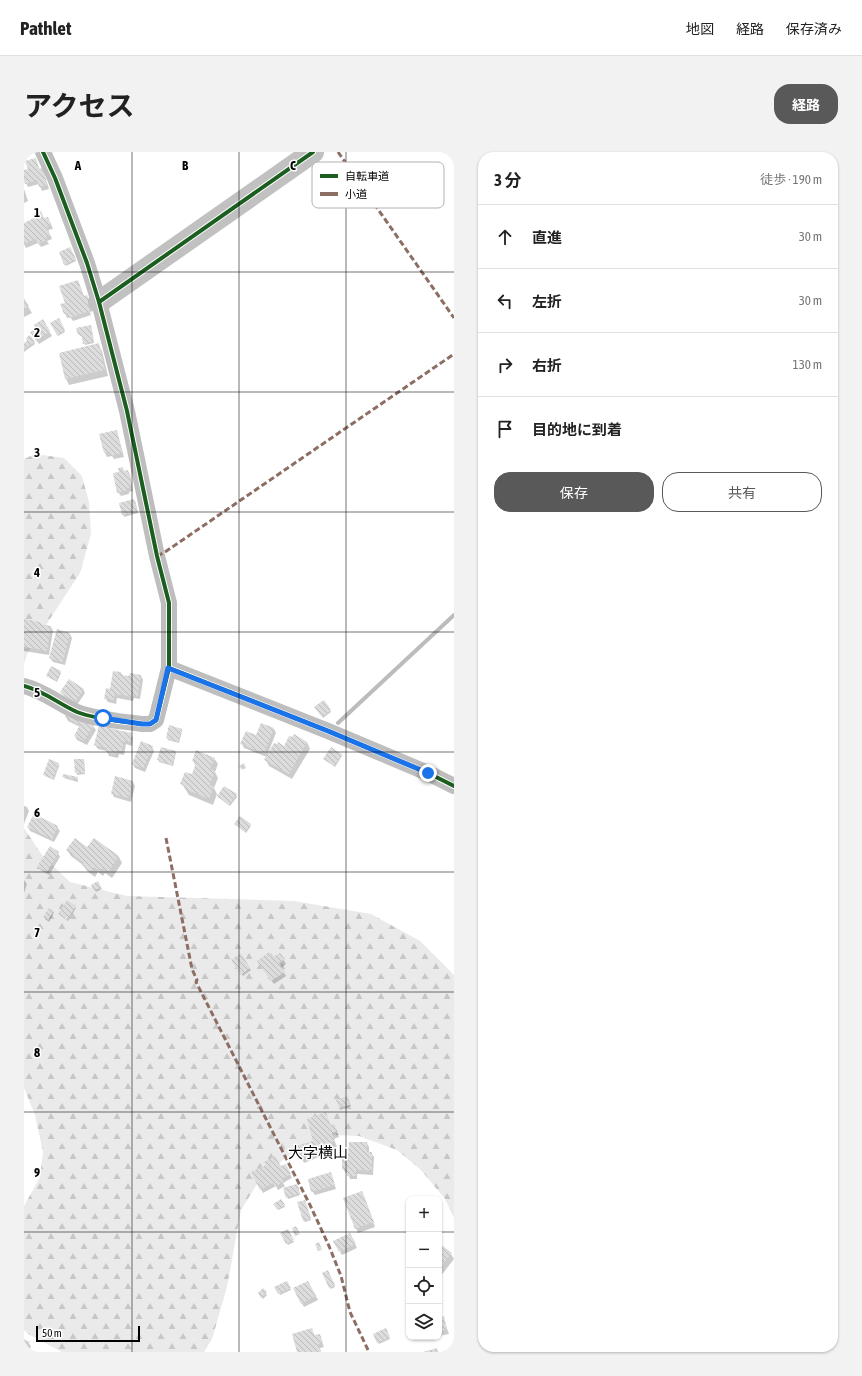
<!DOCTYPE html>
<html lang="ja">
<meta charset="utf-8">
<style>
body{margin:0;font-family:"Asap Condensed","Noto Sans JP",sans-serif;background:#f2f2f2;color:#222}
.controls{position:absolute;right:12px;bottom:12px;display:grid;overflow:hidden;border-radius:8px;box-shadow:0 1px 3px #0004}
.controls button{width:36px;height:36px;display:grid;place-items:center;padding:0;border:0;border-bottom:1px solid #e0e0e0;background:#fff;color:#222;font:20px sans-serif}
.scale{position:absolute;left:12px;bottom:10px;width:104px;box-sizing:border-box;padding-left:4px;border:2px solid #000;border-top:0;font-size:11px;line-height:14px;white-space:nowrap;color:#000;-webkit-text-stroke:3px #fff;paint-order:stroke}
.stop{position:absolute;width:12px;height:12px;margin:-9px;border:3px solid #1a73e8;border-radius:50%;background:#fff}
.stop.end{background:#1a73e8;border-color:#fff;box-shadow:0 1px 4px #0008}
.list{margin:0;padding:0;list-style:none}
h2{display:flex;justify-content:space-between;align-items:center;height:52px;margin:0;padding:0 16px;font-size:17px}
h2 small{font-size:13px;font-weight:400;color:#767676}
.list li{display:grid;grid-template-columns:26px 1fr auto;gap:12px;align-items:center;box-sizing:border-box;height:64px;padding:0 16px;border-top:1px solid #e0e0e0}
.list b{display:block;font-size:15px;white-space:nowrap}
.list em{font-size:13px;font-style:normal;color:#767676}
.actions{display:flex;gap:8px;padding:12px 16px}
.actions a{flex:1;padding:9px 0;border:1px solid #595959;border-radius:16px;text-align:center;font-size:14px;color:#595959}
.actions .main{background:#595959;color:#fff}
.icon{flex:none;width:22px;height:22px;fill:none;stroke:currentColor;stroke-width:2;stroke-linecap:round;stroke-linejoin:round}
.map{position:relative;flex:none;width:430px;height:1200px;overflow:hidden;border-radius:16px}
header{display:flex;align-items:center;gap:24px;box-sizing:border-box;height:56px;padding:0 20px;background:#fff;border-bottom:1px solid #e0e0e0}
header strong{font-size:19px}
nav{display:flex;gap:22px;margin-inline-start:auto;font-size:14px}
.intro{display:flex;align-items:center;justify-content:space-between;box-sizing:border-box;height:96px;padding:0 24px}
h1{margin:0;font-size:28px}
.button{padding:10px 18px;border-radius:16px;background:#595959;color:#fff;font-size:14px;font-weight:700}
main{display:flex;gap:24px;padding:0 24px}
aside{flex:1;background:#fff;border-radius:16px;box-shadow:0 1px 3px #0004}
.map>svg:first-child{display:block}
.forest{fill:url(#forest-firs)}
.shadow{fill:#0003}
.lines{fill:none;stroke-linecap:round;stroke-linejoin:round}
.stream{stroke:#bcbcbc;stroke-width:4}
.building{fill:url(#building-back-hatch)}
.street{stroke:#bebebe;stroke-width:16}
.secondary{stroke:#c1c1c1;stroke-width:22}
.quiet{stroke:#8d6e63;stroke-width:3;stroke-dasharray:6 3;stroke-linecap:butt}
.cycleway-casing{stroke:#fff;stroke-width:6}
.cycleway{stroke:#1b5e20;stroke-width:4}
.route{stroke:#1a73e8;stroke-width:5}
.grid{fill:none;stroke:#000;stroke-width:1;stroke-opacity:0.55}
.labels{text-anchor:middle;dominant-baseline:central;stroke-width:3;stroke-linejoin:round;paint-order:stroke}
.neighbourhood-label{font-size:15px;fill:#000;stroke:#fff}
.key{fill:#fff;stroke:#b2b2b2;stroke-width:1}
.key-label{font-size:11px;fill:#000}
.grid-label{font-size:13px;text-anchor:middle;font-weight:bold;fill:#000;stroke:#fff;stroke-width:3;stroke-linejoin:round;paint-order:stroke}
</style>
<header>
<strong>Pathlet</strong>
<nav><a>地図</a><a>経路</a><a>保存済み</a></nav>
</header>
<div class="intro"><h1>アクセス</h1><a class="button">経路</a></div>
<main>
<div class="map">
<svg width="430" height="1200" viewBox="0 0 430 1200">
<defs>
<pattern id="forest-firs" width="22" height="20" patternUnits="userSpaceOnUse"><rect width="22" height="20" fill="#eaeaea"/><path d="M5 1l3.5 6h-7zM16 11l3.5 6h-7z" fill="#c7c7c7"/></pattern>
<pattern id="building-back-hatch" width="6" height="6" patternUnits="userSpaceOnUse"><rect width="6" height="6" fill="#dcdcdc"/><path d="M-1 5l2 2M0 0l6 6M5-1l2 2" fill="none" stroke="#bbb"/></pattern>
</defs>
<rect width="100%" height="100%" fill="#fff"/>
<g class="forest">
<path d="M11,302L40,306L58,324L65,350L67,382L56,421L3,502L0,512V307Z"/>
<path d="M0,676L18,703L46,730L103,744L270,749L347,762L396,789L430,823V1066L421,1047L397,1018L373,998L335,984L310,983L271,999L238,1024L217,1058L203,1135L188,1187L180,1200H38L4,1182L0,1178V1054L16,1025L19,1000L11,963L0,936Z"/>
</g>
<g class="shadow">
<path d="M11,7L16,18L20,21L25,37L18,39L15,32L4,35L2,31L0,19L5,18Z"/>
<path d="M0,37L4,49L0,51Z"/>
<path d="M20,67L26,70L29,77L24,78L28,87L23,89L25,92L17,95L14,91L2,96L0,92V73Z"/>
<path d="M46,96L52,109L42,114L36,101Z"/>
<path d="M54,129L60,145L63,144L65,148L69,159L66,160L67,163L49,169L46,165L43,166L38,153L42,151Z"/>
<path d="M0,148L8,161L0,165Z"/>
<path d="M34,167L41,180L34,184L27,172Z"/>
<path d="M18,168L28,184L15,192L7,180L14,176Z"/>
<path d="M67,176L70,191L61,193L58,184H56L54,177Z"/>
<path d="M6,185L11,192L0,200V192L5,189Z"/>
<path d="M74,193L78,199L84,224L45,233L42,227L36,202Z"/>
<path d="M92,279L94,283L100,305L90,307L88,304L83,305L81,301L76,282Z"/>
<path d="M104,319L106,323L109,339L105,340V342L97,344L94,340L100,320Z"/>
<path d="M111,349L114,361L100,365L96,352Z"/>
<path d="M0,468L16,471L17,473L27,475L29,479L25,503L0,499Z"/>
<path d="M46,482L48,486L41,513L29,510L26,506Z"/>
<path d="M36,520L37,521L33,530L23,524Z"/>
<path d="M97,521L99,524H117L119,528L116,547L110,546L109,549L93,546L92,552L84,550L81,546Z"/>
<path d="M59,537L61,541L53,553L40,544L37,540Z"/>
<path d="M299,549L307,560L299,566L291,555Z"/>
<path d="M42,565L69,574L72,578L63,593L53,588L51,584L56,575L44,569Z"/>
<path d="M238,572L250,577L252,581L244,601L260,595L283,590L286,597L268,627L245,614L242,608L243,605L220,596L218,592L233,584Z"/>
<path d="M146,574L158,578V579L155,591L144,588L143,586Z"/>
<path d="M107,582L109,586L108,594L102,592L100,603L95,602L94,606L85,604L83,599L74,597L71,593Z"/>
<path d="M128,595L130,599L121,620L111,616L109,612Z"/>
<path d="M151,600L152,601L149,614L135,610V608Z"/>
<path d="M317,602L318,604L311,615L300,607Z"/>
<path d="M190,606L194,612L191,620L194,626L190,636L193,642L189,653L165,643L158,632L168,624L172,614L169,609Z"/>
<path d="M51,608H60L61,622L53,623Z"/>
<path d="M35,612V614L30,628L21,624L20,623Z"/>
<path d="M39,624L54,626V630L40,626Z"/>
<path d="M109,630L111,634L107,650L90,645L88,641Z"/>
<path d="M212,643L213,645L206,654L194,645Z"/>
<path d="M0,654L3,655L5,659L0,672Z"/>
<path d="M212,673H226L227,674L222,681Z"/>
<path d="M4,675H33L36,679L30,690L6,679Z"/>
<path d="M70,687L95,705L98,711L88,726L81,721L79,724L74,720L71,725L63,719L59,713L47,704L43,698L64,697Z"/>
<path d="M34,701L36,705L25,723L17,718L14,715Z"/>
<path d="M0,728L3,732L0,741Z"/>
<path d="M74,730L78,737L72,740L68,733Z"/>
<path d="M51,755L52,756L44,769L36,763Z"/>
<path d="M29,759L30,761L25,770L21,767L20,765Z"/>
<path d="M256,802L262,812L257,816L262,824L250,832L236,813Z"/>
<path d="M216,803L227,818L219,824L208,808Z"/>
<path d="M324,947L327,954L316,958L313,948Z"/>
<path d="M301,961L307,974L310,973L313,979L315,985L310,987L313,995L309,997L310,999L280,1011L273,995L290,989Z"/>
<path d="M343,991L345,995V1001H347L350,1005L349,1023L333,1022V1027H326L324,1021H322L319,1017L325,1005Z"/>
<path d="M261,1013L268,1026L259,1031L261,1034L254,1038L252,1034L239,1041L228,1021Z"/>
<path d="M307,1022L312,1037L291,1043L288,1039Z"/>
<path d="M274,1035L276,1043L264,1047L260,1037Z"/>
<path d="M340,1044L351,1075L334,1081L320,1047Z"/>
<path d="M257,1049L261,1055L254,1058L251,1052Z"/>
<path d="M281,1051L287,1068L281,1070L280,1069Z"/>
<path d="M263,1078L270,1090L264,1093L257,1081Z"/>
<path d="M328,1086L333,1096L318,1103L316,1100Z"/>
<path d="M415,1092L427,1102L430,1107L416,1125L415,1124Z"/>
<path d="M304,1120L311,1135L307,1137L299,1122Z"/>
<path d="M263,1130L267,1138L256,1143L252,1135Z"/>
<path d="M284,1130L294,1148L280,1155L270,1137Z"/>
<path d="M239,1138L243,1143L239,1147L236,1143Z"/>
<path d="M419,1165L425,1182L415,1184V1166Z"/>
<path d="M361,1177L366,1187L355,1192L350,1182Z"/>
<path d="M288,1178L291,1184L295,1183L300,1195L296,1196L297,1200H274Z"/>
<path d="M0,1188L5,1191L7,1195L4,1199L5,1200H0Z"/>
</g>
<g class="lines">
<path class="stream" d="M314,571L430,463"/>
</g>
<g class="building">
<path d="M12,6L15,17L19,16L23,33L15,35L13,28L1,32L0,28V18L4,17L1,9Z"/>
<path d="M17,59L20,66L24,65L27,72L23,74L26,83L22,85L23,88L14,92L12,87L0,92V71L12,65L10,62Z"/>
<path d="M46,95L52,107L40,113L35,100Z"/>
<path d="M54,128L60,144L63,143L67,155L65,156L66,159L45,166L44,161L40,162L36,152L41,151L35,134Z"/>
<path d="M0,146L5,154L0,157Z"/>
<path d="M35,166L41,178L33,183L26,171Z"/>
<path d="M19,167L26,179L12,189L6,180L12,176L10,173Z"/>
<path d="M67,173L70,189L59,192L57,182L54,183L52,176Z"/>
<path d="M6,183L11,190L0,197V191L3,189L2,186Z"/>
<path d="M75,191L81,218L41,227L35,201Z"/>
<path d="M93,278L98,301L87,304L86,300L80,301L75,282Z"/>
<path d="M99,315L100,319L104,318L108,335L103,336L104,338L93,341L89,321L95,320L94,316Z"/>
<path d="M110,347L114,359L98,363L95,351Z"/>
<path d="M0,467L16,470V472L27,474L23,499L0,495Z"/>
<path d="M33,477L46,481L39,510L25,506Z"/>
<path d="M27,514L37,519L32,529L22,524Z"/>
<path d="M89,519L97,520V523L105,524L106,521L117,523L114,544L108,543V545L91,542L90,548L80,547L82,536L86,537Z"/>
<path d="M45,527L60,537L51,550L36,540Z"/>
<path d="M300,548L307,558L298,565L290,555Z"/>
<path d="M44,560L70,573L60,589L50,584L56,573L41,565Z"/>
<path d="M237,571L250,576L240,601L216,592L222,579L232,583Z"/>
<path d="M145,573L158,577L154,590L142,586Z"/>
<path d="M75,574L108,581L106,590L100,589L98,599H93V603L82,600L83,596L70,593Z"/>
<path d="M270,582L283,590L265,622L240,608L250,591L253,592L254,590L260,594L265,584L268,585Z"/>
<path d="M117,589L129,594L119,617L108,612Z"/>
<path d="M137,595L152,599L148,613L133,608Z"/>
<path d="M307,595L318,602L310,614L299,607Z"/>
<path d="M172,598L191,606L186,617L191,619L186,633L190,635L185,647L161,637L162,634L156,632L161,620L168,622L172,611L168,609Z"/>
<path d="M25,607L35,611L29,627L19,623Z"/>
<path d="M50,607H60L61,621H51Z"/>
<path d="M220,611L222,616L218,618L215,614Z"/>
<path d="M39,622L54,625V628L38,625Z"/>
<path d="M91,624L109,629L105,646L87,642Z"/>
<path d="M200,634L213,642L205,653L193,644Z"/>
<path d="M10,662L34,674L28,687L3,675Z"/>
<path d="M216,664L227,672L221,680L210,672Z"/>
<path d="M51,686L63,695L70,686L95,704L84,720L78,716L75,719L70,715L67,719L58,713L60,711L42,698Z"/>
<path d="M26,694L35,700L23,720L13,715Z"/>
<path d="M74,729L77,735L70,739L67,733Z"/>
<path d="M43,748L52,754L43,768L34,762Z"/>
<path d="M25,756L30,759L24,768L19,765Z"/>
<path d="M245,800L249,805L256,801L261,807L255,811L261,820L247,829L233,809Z"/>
<path d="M217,801L226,816L217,823L207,808Z"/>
<path d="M324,944L326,953L315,956L312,948Z"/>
<path d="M302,960L306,973L310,972L313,979L308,981L310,989L307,990V993L276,1005L272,994L289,989L283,967Z"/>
<path d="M325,990H343V1000H348V1019L332,1018V1024H323V1017H318V1004H324Z"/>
<path d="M251,1004L257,1014L262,1012L267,1022L258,1027L259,1030L251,1035L249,1031L236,1038L227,1020L242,1013L240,1010Z"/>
<path d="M307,1020L311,1033L287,1040L284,1027Z"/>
<path d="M273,1032L276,1041L262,1046L259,1036Z"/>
<path d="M338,1039L350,1070L331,1077L319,1046Z"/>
<path d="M257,1047L261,1053L253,1057L249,1052Z"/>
<path d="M281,1048L287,1066L279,1069L273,1050Z"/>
<path d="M272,1074L276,1082L271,1084L268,1076Z"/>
<path d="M264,1077L270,1088L262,1092L256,1081Z"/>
<path d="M326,1081L332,1092L315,1100L309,1089Z"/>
<path d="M295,1090L298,1098L294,1099L291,1092Z"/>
<path d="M415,1091L428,1101L415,1117Z"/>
<path d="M304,1118L311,1133L305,1136L298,1121Z"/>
<path d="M263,1129L267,1136L254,1142L250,1135Z"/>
<path d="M284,1129L292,1144L277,1152L269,1136Z"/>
<path d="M239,1136L243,1140L237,1146L234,1141Z"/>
<path d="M420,1164L423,1178L415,1180V1165Z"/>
<path d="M288,1176L290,1183L296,1182L299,1191L294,1192L297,1200H273L268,1182Z"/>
<path d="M362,1176L366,1185L353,1191L349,1182Z"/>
<path d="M0,1187L6,1190L2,1196L7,1200H0Z"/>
<path d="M413,1196L414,1200H399Z"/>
</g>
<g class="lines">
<g class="street">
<path d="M145,516L304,579L404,621L430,634"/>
<path d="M0,534C20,539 35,552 53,560C74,568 97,569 118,572H126L132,568L145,516V451L133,404L103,259L75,150L63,111L31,26L19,0"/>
</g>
<path class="secondary" d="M75,150L289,0"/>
<g class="quiet">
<path d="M314,0L430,166"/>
<path d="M133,404L141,400L430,202"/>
<path d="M142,686L168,817L173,828L172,830L286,1053L305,1094L317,1124L326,1160L345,1200"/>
</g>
<defs>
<g id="cycleway">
<path d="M75,150L289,0"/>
<path d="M145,516L304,579L404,621L430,634"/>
<path d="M0,534C20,539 35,552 53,560C74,568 97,569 118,572H126L132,568L145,516V451L133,404L103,259L75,150L63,111L31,26L19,0"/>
</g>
</defs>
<use href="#cycleway" class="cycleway-casing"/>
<use href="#cycleway" class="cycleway"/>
</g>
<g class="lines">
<path class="route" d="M79,566L118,572H126L132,568L144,516L304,579L404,621"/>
</g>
<path class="grid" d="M108,0V1200M215,0V1200M322,0V1200M0,120H430M0,240H430M0,360H430M0,480H430M0,600H430M0,720H430M0,840H430M0,960H430M0,1080H385M415,1080H430"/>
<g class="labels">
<g class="neighbourhood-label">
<text x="294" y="1000">大字横山</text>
</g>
</g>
<rect x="288" y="10" width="132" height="46" rx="6" class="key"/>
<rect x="296" y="22" width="18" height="4" fill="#1b5e20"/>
<rect x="296" y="40" width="18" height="4" fill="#8d6e63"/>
<g class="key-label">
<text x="321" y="28">自転車道</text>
<text x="321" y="46">小道</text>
</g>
<g class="grid-label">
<text x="54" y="18">A</text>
<text x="161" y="18">B</text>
<text x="269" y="18">C</text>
<text x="13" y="65">1</text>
<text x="13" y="185">2</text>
<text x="13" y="305">3</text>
<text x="13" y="425">4</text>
<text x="13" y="545">5</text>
<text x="13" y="665">6</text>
<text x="13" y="785">7</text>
<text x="13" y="905">8</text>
<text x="13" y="1025">9</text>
</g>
</svg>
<div class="controls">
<button>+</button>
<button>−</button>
<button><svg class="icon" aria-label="locate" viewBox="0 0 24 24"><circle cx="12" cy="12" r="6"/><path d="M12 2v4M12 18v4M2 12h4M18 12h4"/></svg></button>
<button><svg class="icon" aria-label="layers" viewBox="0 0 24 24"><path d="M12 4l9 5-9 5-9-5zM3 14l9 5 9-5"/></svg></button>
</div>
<div class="scale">50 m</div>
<div class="stop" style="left:79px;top:566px"></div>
<div class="stop end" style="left:404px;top:621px"></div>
</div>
<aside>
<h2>3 分<small>徒歩 · 190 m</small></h2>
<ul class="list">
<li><svg class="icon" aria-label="ahead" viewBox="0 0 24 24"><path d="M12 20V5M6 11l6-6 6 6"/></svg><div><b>直進</b></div><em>30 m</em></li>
<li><svg class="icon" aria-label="left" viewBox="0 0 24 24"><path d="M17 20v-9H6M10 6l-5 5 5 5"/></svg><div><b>左折</b></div><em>30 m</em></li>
<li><svg class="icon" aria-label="right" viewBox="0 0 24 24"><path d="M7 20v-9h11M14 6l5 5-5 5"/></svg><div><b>右折</b></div><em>130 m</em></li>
<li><svg class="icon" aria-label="arrive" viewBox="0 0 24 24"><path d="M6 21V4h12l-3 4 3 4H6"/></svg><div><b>目的地に到着</b></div></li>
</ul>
<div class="actions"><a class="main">保存</a><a>共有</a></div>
</aside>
</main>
